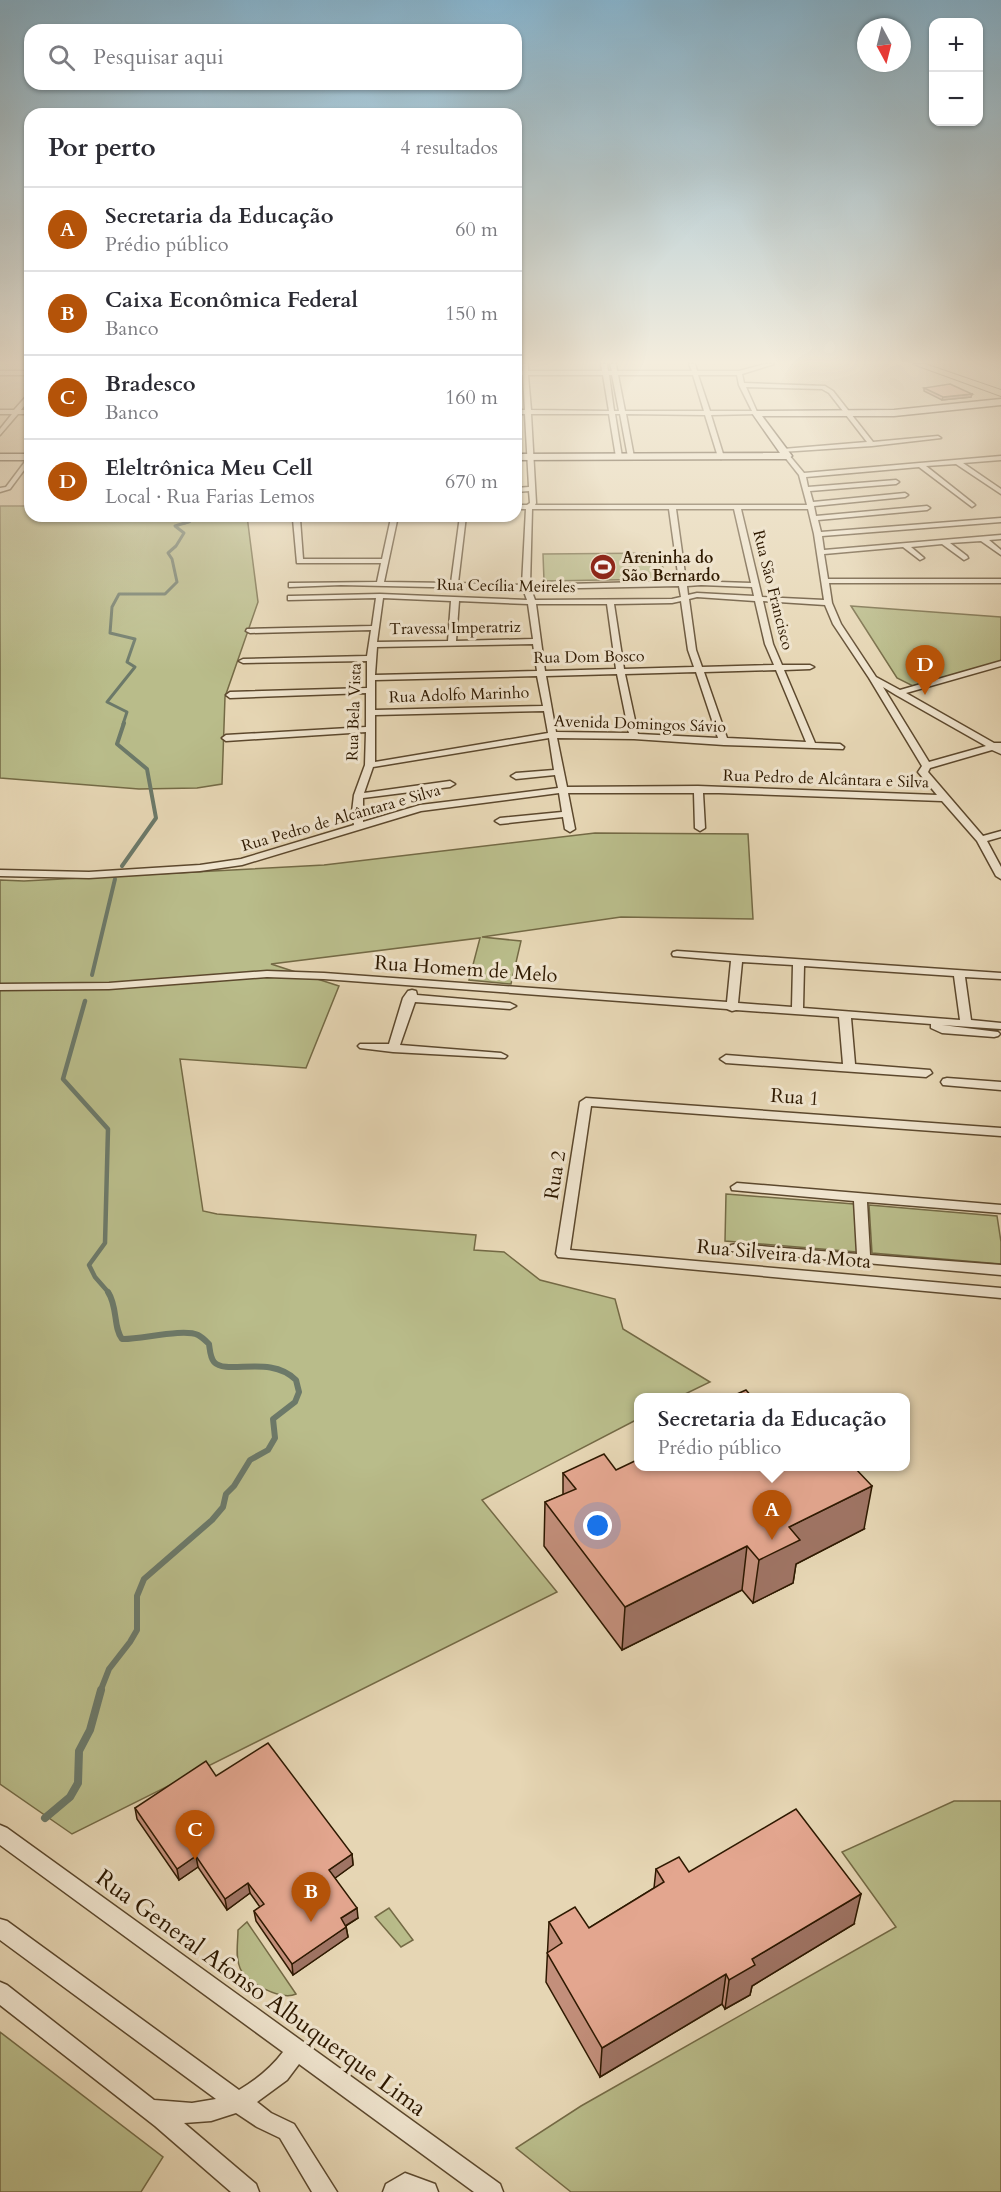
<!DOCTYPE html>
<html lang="pt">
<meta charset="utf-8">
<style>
body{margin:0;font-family:Cardo,serif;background:#f2f2f3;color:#2b2b33}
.controls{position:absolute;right:18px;top:18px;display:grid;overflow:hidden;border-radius:12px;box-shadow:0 2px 4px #0004}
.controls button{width:54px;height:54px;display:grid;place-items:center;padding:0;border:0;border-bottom:2px solid #e1e1e2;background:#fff;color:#2b2b33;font:30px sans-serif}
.compass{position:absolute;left:857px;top:18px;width:54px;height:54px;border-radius:50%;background:#fff;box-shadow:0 2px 4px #0004;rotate:173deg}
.you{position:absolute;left:598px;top:1526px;width:21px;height:21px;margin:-15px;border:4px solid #fff;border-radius:50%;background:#1a73e8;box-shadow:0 0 0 9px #1a73e833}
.badge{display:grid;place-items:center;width:39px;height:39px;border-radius:50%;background:#b45309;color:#fff;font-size:20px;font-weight:700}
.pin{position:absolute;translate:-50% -50px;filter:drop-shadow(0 2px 3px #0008)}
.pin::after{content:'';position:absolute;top:32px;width:21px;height:18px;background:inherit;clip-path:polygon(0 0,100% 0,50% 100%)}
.popup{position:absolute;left:634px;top:1393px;width:276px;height:78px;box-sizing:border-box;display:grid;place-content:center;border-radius:12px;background:#fff;filter:drop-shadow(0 2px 4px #0005);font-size:20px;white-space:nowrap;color:#7c7c81}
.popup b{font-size:22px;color:#2b2b33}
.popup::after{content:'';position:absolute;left:50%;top:100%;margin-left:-12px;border:12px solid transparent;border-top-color:#fff}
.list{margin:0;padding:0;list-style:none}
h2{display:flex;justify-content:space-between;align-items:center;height:78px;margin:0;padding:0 24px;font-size:26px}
h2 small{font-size:20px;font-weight:400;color:#7c7c81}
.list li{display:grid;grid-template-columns:39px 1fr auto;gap:18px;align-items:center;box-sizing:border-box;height:84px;padding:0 24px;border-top:2px solid #e1e1e2}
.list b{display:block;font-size:22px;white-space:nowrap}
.list p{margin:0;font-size:20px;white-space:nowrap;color:#7c7c81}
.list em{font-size:20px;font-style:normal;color:#7c7c81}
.icon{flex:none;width:33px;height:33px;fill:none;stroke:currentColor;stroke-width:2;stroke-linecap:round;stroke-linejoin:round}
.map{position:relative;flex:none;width:1001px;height:2192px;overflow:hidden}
.search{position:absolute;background:#fff;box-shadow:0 2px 4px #0004;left:24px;top:24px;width:498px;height:66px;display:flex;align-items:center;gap:15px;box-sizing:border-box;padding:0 21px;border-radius:18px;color:#7c7c81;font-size:22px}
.panel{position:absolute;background:#fff;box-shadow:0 2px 4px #0004;left:24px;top:108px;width:498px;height:414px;border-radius:18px}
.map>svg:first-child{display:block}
.green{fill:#b9bc8a;stroke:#746a45;stroke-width:1.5}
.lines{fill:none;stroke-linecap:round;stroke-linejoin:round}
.stream-far5{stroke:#6c7969;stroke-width:2}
.stream-far4{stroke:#6c7969;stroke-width:3}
.stream-far3{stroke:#6c7969;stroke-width:4}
.stream-far2{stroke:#6c7969;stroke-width:4.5}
.stream-far1{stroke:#6c7969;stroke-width:6}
.stream{stroke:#6c7969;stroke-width:8}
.street-casing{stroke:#5c482d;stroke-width:3}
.secondary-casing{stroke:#2e1900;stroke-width:3}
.primary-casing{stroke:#2e1900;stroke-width:2}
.street{fill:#efe4ce;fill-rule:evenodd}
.secondary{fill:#efe4ce;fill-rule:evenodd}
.primary{fill:#e6d6b4;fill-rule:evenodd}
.wall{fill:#c38f7b;stroke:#2e1900;stroke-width:1.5}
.shaded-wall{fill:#9f7464;stroke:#2e1900;stroke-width:1.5}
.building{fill:#e3a68f;stroke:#2e1900;stroke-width:1.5}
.labels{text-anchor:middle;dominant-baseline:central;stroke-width:6;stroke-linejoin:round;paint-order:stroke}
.far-poi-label{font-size:16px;font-weight:bold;fill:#2e1900;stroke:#efe4ce;text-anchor:start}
.far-street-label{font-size:16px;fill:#2e1900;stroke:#efe4ce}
.street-label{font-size:20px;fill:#2e1900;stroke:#efe4ce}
.near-street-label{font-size:24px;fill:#2e1900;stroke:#efe4ce}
</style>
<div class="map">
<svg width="1001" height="2192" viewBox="0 0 1001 2192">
<rect width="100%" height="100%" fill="#e6d6b4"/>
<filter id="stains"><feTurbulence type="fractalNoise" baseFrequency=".00333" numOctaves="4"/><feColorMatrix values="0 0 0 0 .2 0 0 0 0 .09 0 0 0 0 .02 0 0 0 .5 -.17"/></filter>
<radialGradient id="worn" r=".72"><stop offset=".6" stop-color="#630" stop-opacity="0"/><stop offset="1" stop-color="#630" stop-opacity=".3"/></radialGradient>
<g class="green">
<path d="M0,506H30V516H247L258,602L225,697L222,784L197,788L139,789L0,778Z"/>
<path d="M660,553L665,579L544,581L543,554Z"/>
<path d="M851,606L1001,617V661L913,686L897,678Z"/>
<path d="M595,833L748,834L753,919L621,917L482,937L521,941L511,984L469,980L480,938L271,964L339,986L306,1068L180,1059L203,1211L217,1214L476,1235L474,1250L504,1252L540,1280L615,1299L623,1329L710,1382L679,1397L638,1398V1419L482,1500L557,1592L72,1834L0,1784V880L24,881L324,865Z"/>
<path d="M726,1194L854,1204L857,1252L725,1241Z"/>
<path d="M869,1205L997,1216L1001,1242V1264L872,1253Z"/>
<path d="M954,1801H1001V2192H571L516,2148L581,2106L896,1927L842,1852Z"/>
<path d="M389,1908L413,1940L401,1947L375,1917Z"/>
<path d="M247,1922L296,1994C281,2001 245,1982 240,1968C235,1957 238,1942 238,1930Z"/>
<path d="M0,2032L163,2157L141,2192H0Z"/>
</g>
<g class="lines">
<path class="stream-far5" d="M183,524L190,522L188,516"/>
<path class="stream-far4" d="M123,724L127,712L107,702L135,667L127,662L135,639L110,633L112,607L119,594H165L177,582L172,559L168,553L176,546L184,533L175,526L188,522"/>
<g class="stream-far3">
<path d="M122,866L156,818L147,769L117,744L124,723"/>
<path d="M92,975L115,879"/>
</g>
<path class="stream-far2" d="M85,1001L63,1079L108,1129L105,1243L89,1265L95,1277L109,1293"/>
<path class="stream-far1" d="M100,1692L109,1669L130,1642L137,1630V1596L144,1579L212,1520L223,1507L226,1494L234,1486L250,1460L268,1450L275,1438L273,1419L295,1402L299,1392L296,1380C270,1354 227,1376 214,1362C210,1357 210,1350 209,1344C206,1341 202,1337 198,1335C183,1328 139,1340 122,1339C113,1327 118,1307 108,1292"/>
<path class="stream" d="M45,1818L70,1797L78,1783L79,1751L90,1730L101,1690"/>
<defs>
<g id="street">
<path d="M522,364H528V371H602L601,364H607L608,371H612L610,364H616L617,371H692L689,364H695L697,371H739L765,364H774L742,374L744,383L825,386L833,391L873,442L938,436L941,438L872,446L781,452V450L783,449L867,442L829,393L822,389L746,387L758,414L711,415L724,457L721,459L718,457L705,415L626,414L634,457L631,459L628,457L620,414H615L622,457L619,459L616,457L609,414H531L536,503L535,505H807L799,475L784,456L785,455H789L804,473L1001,456V460L963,463L1001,489V494L956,464L926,466L974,504L975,505L972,507L919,467L806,477L808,487L896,480L899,482L896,484L810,491L813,502L905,493L908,495L905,497L814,506L816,516L927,506L930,508L927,510L818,520L821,532L1001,518V522L822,536L824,550L1001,535V539L989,540L1001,550V555L981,541L950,543L967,556L968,558L964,560L942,544L911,547L924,558L920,560L903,547L824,554L828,579H1001V583H829L832,603L841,624L876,677L900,690L1001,661V666L906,693L994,743H1001V754L992,750L930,768L928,772L983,836L1001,831V837L987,841L1001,867V879L996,876L977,841L942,801L719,793H703L705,828L700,831L695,828L694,793H568L575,829L570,832L565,829L563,817L500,824L495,821L500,818L562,812L559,793L421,811L242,865L200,871L89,878L0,876V870L89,872L200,865L241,859L354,825L352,812L354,795L365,765L366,732L226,741L222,738L226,735L366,727V693L230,698L226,695L230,692L367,688V661L243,663L239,661L243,659L367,656L371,630L250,633L246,631L247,629L372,626L376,598L288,600V596H291L380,594L527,600L523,589L341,585L289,587V583H292L377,582L381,563H297L293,519H250L247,517L398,516L384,582L451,583L460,516H466L458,583L522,585L526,509H516V505H527L530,503L529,491L516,492V488L529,487L525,414H516V410H525L523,375H516V371H523ZM528,375H603L609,411L531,410ZM609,375H612L619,411H614ZM618,375H693L704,411H625ZM698,375H737L739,385L752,411H710ZM532,509H669L679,581L530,585ZM676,509H734L751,583L686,581ZM741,509H808L814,534L824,600L762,597ZM391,518L382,559H303L300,519ZM701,585L752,587L754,596L697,593L688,595L687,586ZM679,586L681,597L672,599L535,600L531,589ZM697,597L755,601L765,644L774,665L702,667L696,650L689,599ZM383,598L451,601L448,641L377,642ZM459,601L528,604L533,639L456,641ZM681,601L688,650L694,667L624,669L614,604L672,603ZM763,601L825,605L833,624L869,678L922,766L918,772L937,795L698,786L567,787L557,738L634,739L724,745L843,749L844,747L840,744L815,743L784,670L810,669L814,667L810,665H782L773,644ZM536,604H607L616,669L545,671ZM533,644L537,671L375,675L377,647ZM776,670L806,742L727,738L704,672ZM696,672L718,738L638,734L625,674ZM617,674L629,733L556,732L546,676ZM537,676L543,706L375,710V680ZM883,687L896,695L986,746L929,762ZM544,711L548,733L375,762V715ZM549,738L554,770L516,773L511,776L516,779L555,775L558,788L420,805L363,822V798L450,787L455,784L450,781L364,793L373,767Z"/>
<rect x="0" y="371" width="30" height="4"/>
<path d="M30,392V398L21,410H30V414H18L0,435V429L12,414H0V410H14Z"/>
<path d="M30,455V462L10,489L0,492V488L6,487Z"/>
<path d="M677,951L1001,973V979L965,977L971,1020L1001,1023V1029L942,1025L998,1032L1000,1034L998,1036L994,1037L942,1033L931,1028V1024L851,1018L855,1064L930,1070L932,1073L926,1077L726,1063L720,1059L726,1055L843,1064L839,1017L736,1010L732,1011L727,1009L324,979L267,977L109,989L0,990V984L109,983L267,971L324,973L727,1002L731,961L673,956L672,954L673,952ZM742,962L793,965L792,1007L738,1003ZM804,966L954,976L960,1020L803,1008Z"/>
<path d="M412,990L416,991L417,995L510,1003L516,1006L510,1009L415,1002L400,1045L501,1053L507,1056L505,1058L393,1052L360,1048L358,1046L360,1044H389L403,998L408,991Z"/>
<path d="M947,1078L1001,1082V1090L943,1085L941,1082L943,1079Z"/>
<path d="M586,1098L1001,1128V1136L591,1106L570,1250L1001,1288V1298L558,1257L556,1254L580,1102Z"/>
<path d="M737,1183L1001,1205V1213L867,1202L870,1255L1001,1265V1275L731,1251L729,1248L731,1245L736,1244L857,1254L854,1201L732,1190L731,1187Z"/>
<path d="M0,1825L7,1828L500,2184L503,2192H474L299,2064L287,2080L257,2102L271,2113L294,2124L337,2192H312L280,2138L257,2127L236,2113L211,2121L184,2123L256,2184L259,2192H231L155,2126L0,2005V1982L7,1985L154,2100L192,2103L216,2099L0,1940V1919L7,1921L239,2090C256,2080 271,2068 283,2052L0,1845Z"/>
<path d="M405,2173L435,2184L438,2192H383L386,2184Z"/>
</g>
<g id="secondary">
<path d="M1001,399V405L894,416H762L792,456L787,459L516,460V454L780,453L752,413L753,411L894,410Z"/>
<rect x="0" y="454" width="30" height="6"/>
</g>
<path id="primary" d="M913,364H925L1001,390V396Z"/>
</defs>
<use href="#street" class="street-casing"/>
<use href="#secondary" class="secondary-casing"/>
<use href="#primary" class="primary-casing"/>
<use href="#street" class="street"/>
<use href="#secondary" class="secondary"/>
<use href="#primary" class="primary"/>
</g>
<g class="wall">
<path d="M924,388L972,394L971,397L942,400L924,391Z"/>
<path d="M616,1470L864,1529L796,1564L793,1583L753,1603L742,1590L622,1650L544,1546L545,1502L563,1495V1473Z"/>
<path d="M216,1776L352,1854L353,1865L335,1878L358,1918L346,1926L348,1937L293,1975L256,1921L254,1911L260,1907L250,1893L227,1910L198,1867L179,1880L137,1819L135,1808Z"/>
<path d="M656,1869L689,1872L854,1924L752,1986L750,1995L725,2009L722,2004L600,2077L546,1982L549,1922L589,1928L654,1888Z"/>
</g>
<g class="shaded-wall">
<path d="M972,394L971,397L942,400L943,397Z"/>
<path d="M872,1486L864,1529L796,1564L793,1583L753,1603L759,1560L789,1527Z"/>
<path d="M747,1546L742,1590L622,1650L625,1607Z"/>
<path d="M352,1854L353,1865L331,1881L329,1870Z"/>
<path d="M196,1856L198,1867L179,1880L177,1869Z"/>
<path d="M248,1883L250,1893L227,1910L225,1899Z"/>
<path d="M861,1894L854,1924L752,1986L750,1995L725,2009L729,1980L752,1959Z"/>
<path d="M357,1908L358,1918L342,1928L341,1918Z"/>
<path d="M346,1927L348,1937L293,1975L292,1964Z"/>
<path d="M726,1974L722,2004L600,2077L602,2048Z"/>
</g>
<g class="building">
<path d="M950,384L972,394L943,397L924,388Z"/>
<path d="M746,1390L753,1398H728Z"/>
<path d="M784,1394L787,1398H776Z"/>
<path d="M604,1454L616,1470L639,1459V1467H854L872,1486L789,1527L800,1540L759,1560L747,1546L625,1607L545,1502L576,1489L563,1473Z"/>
<path d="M268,1743L352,1854L329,1870L357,1908L341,1918L346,1927L292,1964L254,1911L264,1904L248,1883L225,1899L196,1856L177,1869L135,1808L206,1761L216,1776Z"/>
<path d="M796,1809L861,1894L752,1959L755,1965L729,1980L726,1974L602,2048L547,1953L562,1943L549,1922L575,1907L589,1928L664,1882L656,1869L679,1857L689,1872Z"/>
</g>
<linearGradient id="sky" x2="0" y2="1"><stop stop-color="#87b6d1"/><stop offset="0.54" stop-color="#f4eddd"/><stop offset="1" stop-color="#f4eddd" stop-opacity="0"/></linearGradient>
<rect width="1001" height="671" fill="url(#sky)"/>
<defs>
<symbol id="stadium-disc" viewBox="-11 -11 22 22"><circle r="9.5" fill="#8f2418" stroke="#efe4ce"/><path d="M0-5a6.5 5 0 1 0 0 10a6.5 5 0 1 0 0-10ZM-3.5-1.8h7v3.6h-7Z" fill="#fff"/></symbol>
</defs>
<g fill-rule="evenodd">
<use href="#stadium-disc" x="588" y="552" width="30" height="30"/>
</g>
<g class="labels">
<g class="far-poi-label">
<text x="622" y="558">Areninha do<tspan x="622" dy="18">São Bernardo</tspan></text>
</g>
<g class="far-street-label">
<text transform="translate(506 586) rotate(1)">Rua Cecília Meireles</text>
<text transform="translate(773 590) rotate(76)">Rua São Francisco</text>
<text transform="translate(455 628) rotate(-1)">Travessa Imperatriz</text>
<text transform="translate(589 657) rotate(-1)">Rua Dom Bosco</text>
<text transform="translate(459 695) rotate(-2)">Rua Adolfo Marinho</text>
<text transform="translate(354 712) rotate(-88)">Rua Bela Vista</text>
<text transform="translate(640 724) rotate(2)">Avenida Domingos Sávio</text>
<text transform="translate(826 779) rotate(2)">Rua Pedro de Alcântara e Silva</text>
<text transform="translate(341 818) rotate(-16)">Rua Pedro de Alcântara e Silva</text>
</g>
<g class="street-label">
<text transform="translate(466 969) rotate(4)">Rua Homem de Melo</text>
<text transform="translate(795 1097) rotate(4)">Rua 1</text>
<text transform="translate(555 1175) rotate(-81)">Rua 2</text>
<text transform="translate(784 1254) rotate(5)">Rua Silveira da Mota</text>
</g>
<g class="near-street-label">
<text transform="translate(261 1993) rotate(36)">Rua General Afonso Albuquerque Lima</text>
</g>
</g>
<rect width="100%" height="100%" filter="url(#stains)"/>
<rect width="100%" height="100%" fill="url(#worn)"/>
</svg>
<div class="controls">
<button>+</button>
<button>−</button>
</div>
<svg class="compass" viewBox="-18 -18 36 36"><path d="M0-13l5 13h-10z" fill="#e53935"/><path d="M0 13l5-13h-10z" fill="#7c7c81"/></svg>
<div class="you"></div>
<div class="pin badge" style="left:772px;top:1540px">A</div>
<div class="popup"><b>Secretaria da Educação</b>Prédio público</div>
<div class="pin badge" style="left:311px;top:1922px">B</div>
<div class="pin badge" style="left:195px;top:1860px">C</div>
<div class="pin badge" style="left:925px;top:695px">D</div>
<div class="search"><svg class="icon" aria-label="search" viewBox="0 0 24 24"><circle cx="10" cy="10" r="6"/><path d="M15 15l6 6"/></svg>Pesquisar aqui</div>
<section class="panel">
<h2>Por perto<small>4 resultados</small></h2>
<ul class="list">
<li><span class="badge">A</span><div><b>Secretaria da Educação</b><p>Prédio público</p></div><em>60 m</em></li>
<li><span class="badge">B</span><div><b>Caixa Econômica Federal</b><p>Banco</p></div><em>150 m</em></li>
<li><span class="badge">C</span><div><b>Bradesco</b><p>Banco</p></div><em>160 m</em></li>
<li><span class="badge">D</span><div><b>Eleltrônica Meu Cell</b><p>Local · Rua Farias Lemos</p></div><em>670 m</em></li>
</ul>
</section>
</div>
